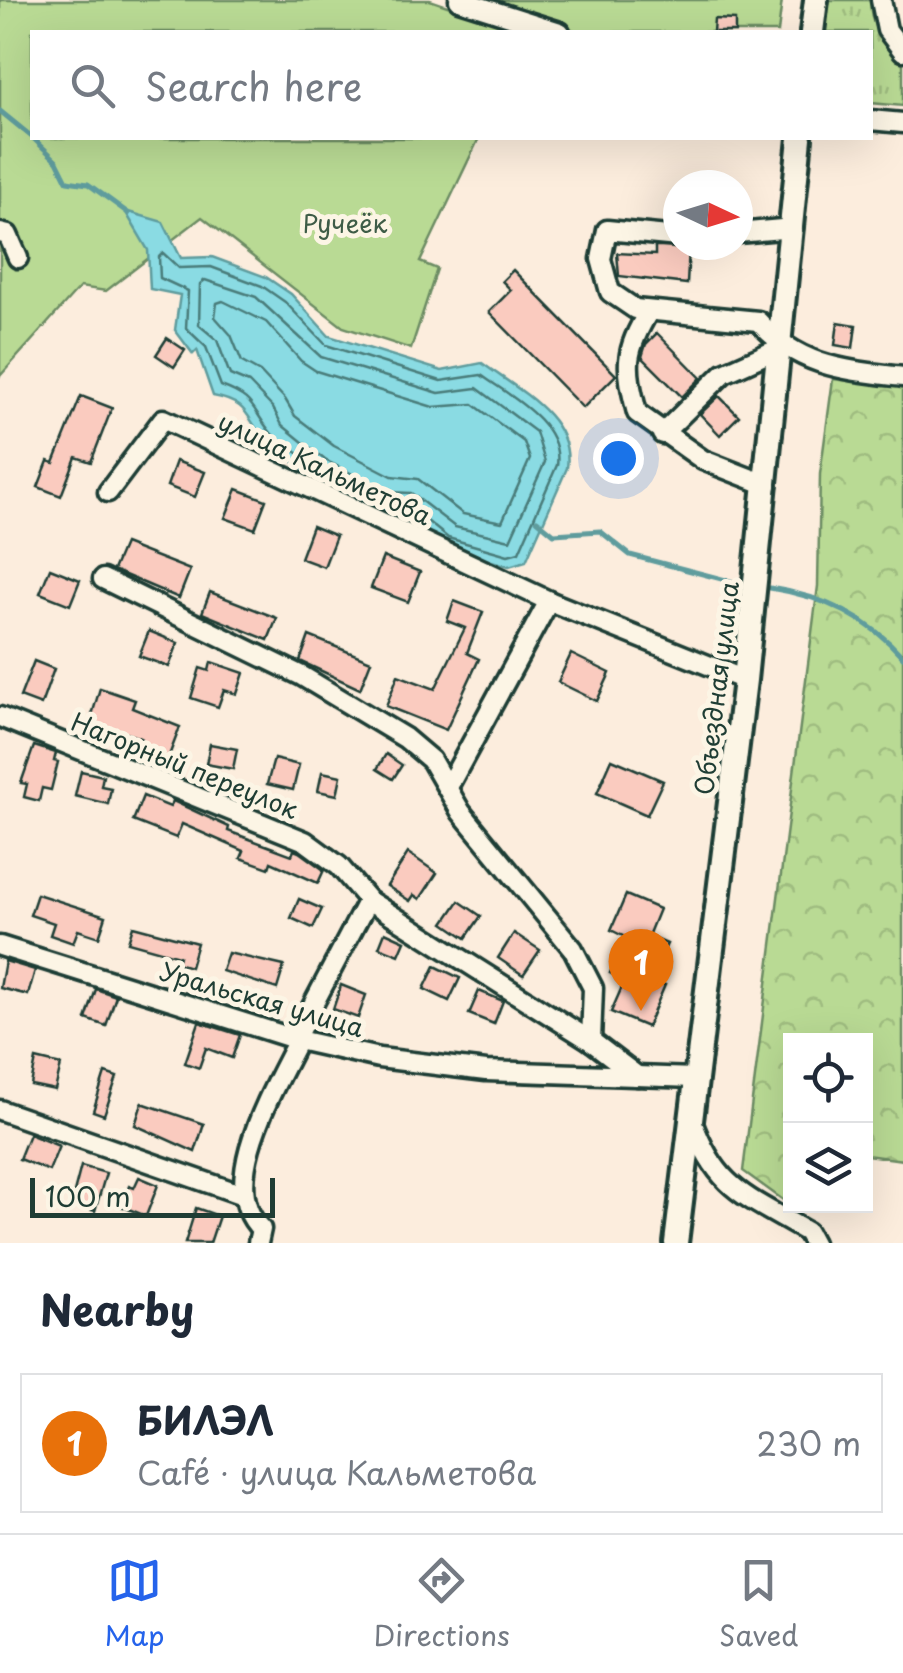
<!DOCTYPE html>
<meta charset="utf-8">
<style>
body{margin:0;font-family:"Playpen Sans",sans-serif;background:#f2f2f3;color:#1f2937}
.controls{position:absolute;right:30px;bottom:30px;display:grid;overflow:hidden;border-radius:0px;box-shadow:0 10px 40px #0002}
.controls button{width:90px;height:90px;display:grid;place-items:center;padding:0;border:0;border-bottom:2px solid #e0e1e3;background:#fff;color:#1f2937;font:50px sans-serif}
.compass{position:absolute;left:663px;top:170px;width:90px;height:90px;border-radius:50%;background:#fff;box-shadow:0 10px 40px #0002;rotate:94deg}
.scale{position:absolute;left:30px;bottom:25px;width:245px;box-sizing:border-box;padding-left:10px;border:5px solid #1f3d34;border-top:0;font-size:28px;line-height:35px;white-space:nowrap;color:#1f3d34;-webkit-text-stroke:8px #fcf5e5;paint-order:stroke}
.you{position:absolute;left:618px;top:458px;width:35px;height:35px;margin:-25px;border:8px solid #fff;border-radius:50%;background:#1a73e8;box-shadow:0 0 0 15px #1a73e833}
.badge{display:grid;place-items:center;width:65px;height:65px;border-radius:50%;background:#2563eb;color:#fff;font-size:32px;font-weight:700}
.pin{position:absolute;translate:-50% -82px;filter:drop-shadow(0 2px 5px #0008)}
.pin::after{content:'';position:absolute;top:52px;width:35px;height:30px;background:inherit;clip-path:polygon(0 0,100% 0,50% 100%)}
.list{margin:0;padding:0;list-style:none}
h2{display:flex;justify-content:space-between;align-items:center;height:130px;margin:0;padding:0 40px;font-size:42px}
h2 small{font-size:32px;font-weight:400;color:#747a83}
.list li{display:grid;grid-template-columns:65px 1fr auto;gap:30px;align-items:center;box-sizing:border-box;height:140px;margin:0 20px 20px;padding:0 20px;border:2px solid #e0e1e3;border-radius:0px}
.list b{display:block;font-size:38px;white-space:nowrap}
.list p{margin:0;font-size:32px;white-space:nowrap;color:#747a83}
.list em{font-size:32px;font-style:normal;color:#747a83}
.icon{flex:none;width:55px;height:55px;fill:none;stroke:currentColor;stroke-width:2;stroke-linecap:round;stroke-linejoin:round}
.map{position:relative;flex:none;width:903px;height:1243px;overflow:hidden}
.search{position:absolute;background:#fff;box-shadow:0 10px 40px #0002;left:30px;right:30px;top:30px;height:110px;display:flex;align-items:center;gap:25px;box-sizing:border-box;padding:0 35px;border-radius:0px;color:#747a83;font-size:38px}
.sheet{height:290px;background:#fff}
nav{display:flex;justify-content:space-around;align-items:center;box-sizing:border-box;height:140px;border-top:2px solid #e0e1e3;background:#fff;font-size:28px;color:#747a83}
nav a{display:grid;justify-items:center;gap:5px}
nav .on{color:#2563eb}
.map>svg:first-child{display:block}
.grass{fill:url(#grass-tufts);stroke:#6c8c64;stroke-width:2.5}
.forest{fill:url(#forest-crowns);stroke:#6c8c64;stroke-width:2.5}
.garden{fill:#b9da94;stroke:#6c8c64;stroke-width:2.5}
.water{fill:#8adbe3;stroke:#5f9c9d;stroke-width:2.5}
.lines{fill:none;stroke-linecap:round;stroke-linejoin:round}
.shore{stroke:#4a7c7a;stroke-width:2.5}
.stream{stroke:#5f9c9d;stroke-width:5}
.building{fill:#facbbf;stroke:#1f3d34;stroke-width:2.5}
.minor-casing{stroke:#1f3d34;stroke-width:25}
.major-casing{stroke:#1f3d34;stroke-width:30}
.minor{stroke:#fcf5e5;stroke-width:18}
.major{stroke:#fcf5e5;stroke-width:22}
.labels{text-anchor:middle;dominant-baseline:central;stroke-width:10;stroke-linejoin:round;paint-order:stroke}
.park-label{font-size:25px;fill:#3e5c47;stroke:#fcf5e5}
.street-label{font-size:25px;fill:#1f3d34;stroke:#fcf5e5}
</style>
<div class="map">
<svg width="903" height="1243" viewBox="0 0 903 1243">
<defs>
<pattern id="grass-tufts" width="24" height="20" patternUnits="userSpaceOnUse" patternTransform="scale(2.5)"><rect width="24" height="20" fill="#b9da94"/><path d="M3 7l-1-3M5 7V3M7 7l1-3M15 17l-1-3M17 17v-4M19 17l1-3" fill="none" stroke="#9fbc80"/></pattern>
<pattern id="forest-crowns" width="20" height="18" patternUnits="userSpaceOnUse" patternTransform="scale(2.5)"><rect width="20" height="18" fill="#b9da94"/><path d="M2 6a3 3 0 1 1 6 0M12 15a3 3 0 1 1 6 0" fill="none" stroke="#9fbc80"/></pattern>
</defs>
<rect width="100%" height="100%" fill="#fceddd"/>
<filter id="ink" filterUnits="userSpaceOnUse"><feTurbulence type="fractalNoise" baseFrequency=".01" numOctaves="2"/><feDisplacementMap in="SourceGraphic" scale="20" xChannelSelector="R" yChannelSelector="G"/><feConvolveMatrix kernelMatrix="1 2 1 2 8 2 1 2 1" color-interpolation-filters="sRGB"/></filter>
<g filter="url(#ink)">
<path class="grass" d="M826,0H871C868,26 885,45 903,61V106L871,103L870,32H823Z"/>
<path class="forest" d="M833,379L903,387V1160L866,1155V1040H790V1205L743,1171L818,586L820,474Z"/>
<g class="garden">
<path d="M0,0H430L523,32H32V138H479L420,262L437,269L411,349L343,327L202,217L106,291L80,287L0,376Z"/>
<path d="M476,0H782L778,32H580Z"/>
</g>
<path class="water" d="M125,211L163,222L181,258L212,257L266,277L291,294L329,336L442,371L482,363C518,390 574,417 567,468L526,561L509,566L442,547L402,513L384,517L331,485L305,480L303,469C292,460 274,451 265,440C245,417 250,403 213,396L197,350L193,354L175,330L180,295L150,289L148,250Z"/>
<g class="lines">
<g class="shore">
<path d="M163,253L179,268L211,267L262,286L285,302L326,345L441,381L481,375C510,396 563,423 557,465L519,552L508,555L448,538L406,504L385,505L336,476L315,471C307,453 285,449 272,434C250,408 257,399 221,386L206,347L186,328L188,291L160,278L159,257Z"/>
<path d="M205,280L256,297L321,357L439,393L477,388L536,432L545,462L510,540L455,527L411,493L388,492L325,460L282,425L273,408L249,383L230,375L217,340L199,325L200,284Z"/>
<path d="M223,301L266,322L301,361L316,371L433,407L473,404L524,442L530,459L502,522L463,514L418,479L392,476L334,446L295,416L285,399L260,372L242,362L231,335L215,317L217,303Z"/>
</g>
<g class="stream">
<path d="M0,111L32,137"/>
<path d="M33,138L57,161L67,181L88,184L128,213"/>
<path d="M537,520L554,534L600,531L630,555L741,584"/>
<path d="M770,588C822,596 868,617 903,657"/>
</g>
</g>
<g class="building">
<path d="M714,19L735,20V32H713Z"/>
<path d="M655,247H689L687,284L619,276L617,253L655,255Z"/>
<path d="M513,270L616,375L583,408L489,312L511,290L502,281Z"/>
<path d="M838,322L856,325L853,348L835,345Z"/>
<path d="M657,333L701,378L682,397L642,357L646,344Z"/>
<path d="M167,338L185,350L174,367L156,355Z"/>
<path d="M81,396L112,408L91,462L76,457L61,496L38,487L48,461L54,463Z"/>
<path d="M719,396L739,416L720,435L700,414Z"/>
<path d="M176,461L205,472L195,497L167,486Z"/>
<path d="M237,489L266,500L255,529L225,518Z"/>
<path d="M312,526L336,536L324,567L300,558Z"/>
<path d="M124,544L190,570L179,598L113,570Z"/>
<path d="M383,557L420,572L408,602L371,588Z"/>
<path d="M50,568L80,580L70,605L40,593Z"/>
<path d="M210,592L277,618L268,640L202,613Z"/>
<path d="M454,601L483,612L467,653L479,659L446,730L386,706L398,675L435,689L465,628L447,621Z"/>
<path d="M149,631L178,643L169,667L139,656Z"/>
<path d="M309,636L371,661L360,689L300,661Z"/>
<path d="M571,654L610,673L597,701L558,682Z"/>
<path d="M34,661L54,669L41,705L20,697Z"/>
<path d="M211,662L244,673L237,694L224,690L218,707L191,698L200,668L209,671Z"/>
<path d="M100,688L135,700L132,708L180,727L167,761L137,749L141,738L90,722Z"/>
<path d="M210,744L237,749L233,769L206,764Z"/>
<path d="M34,746L56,753L54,761L58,762L51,790L42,788L39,801L24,797L27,784L21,783Z"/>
<path d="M386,754L402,765L393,779L377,769Z"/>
<path d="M274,759L299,765L293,790L267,784Z"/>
<path d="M612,759L663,781L647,815L597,793Z"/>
<path d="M81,771L103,776L101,786L111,788L108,804L75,796Z"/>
<path d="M322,772L341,776L337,795L318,791Z"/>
<path d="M143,796L170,807L173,801L229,827L228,831L292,855L294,850L299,852L324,870L318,883L271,862L269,868L241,858L244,851L182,824L176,838L133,821Z"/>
<path d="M408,853L437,873L420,899L414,895L410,901L387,886Z"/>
<path d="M37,894L106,916L99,937L78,930L73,943L50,935L54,923L30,915Z"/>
<path d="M626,895L659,909L648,936L667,944L651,979L665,985L647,1027L611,1012L625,980L610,973L625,937L611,930Z"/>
<path d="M299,899L322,909L313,928L291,918Z"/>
<path d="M459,901L481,916L466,938L444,923Z"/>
<path d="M133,926L197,943L190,967L177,963L179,956L128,942Z"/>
<path d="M385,932L405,941L399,955L379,947Z"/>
<path d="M514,933L540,950L523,975L498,958Z"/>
<path d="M228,953L284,966L277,989L222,971Z"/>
<path d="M5,961L35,970L28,995L0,988Z"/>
<path d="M435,966L460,978L449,1001L424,989Z"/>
<path d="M341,985L366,995L358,1018L333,1009Z"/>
<path d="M96,989L116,996L106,1026L86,1019Z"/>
<path d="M479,991L503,1001L494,1024L469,1014Z"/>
<path d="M199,1022L240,1035L232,1058L206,1048L199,1068L185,1063Z"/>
<path d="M36,1059L61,1065L55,1090L31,1085Z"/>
<path d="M105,1073L117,1077L104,1115L93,1111Z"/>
<path d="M142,1103L204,1124L195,1152L135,1125Z"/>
<path d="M29,1134L59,1146L49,1171L19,1159Z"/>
<path d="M81,1166L106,1173L95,1211L71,1204Z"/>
<path d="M139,1177L158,1185L146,1216L121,1206L129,1186L134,1188Z"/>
<path d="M196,1208L219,1216L210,1243H185Z"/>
</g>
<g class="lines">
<defs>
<g id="minor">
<path d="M459,0L560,32"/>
<path d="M881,0L887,30L903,51"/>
<path d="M870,120L903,123"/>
<path d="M0,233L8,235L18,258"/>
<path d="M738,233L793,228"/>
<path d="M678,237L607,230L601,259L610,292L635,309L758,321C799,367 844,370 903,377"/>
<path d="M649,311C624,352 625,366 637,413L703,460L767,485"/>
<path d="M662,434L724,373L782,347"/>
<path d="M108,492L163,419L549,601L745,680"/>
<path d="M103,579L302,676L405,738L431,760L461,812L573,949L593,988L591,1041"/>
<path d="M0,717L305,841L339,866L368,900L591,1041L637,1076"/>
<path d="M448,787L549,601"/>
<path d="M0,946L298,1040L379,1058L486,1071L695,1078"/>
<path d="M295,1039L368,900"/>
<path d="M0,1110L243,1195"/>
<path d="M692,1121C717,1191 747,1196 807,1232L813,1243"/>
<path d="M258,1243L261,1229C215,1185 275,1087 298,1040"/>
</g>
<g id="major">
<path d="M812,32L816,0"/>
<path d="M676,1243L745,680L800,138"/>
</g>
</defs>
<use href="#minor" class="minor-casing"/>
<use href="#major" class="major-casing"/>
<use href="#minor" class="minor"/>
<use href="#major" class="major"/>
</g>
</g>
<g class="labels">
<g class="park-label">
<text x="345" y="223">Ручеёк</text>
</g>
<g class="street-label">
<text transform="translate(325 468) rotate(25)">улица Кальметова</text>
<text transform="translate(716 688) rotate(-83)">Объездная улица</text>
<text transform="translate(185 765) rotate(22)">Нагорный переулок</text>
<text transform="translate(262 999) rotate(16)">Уральская улица</text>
</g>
</g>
</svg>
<div class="controls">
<button><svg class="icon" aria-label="locate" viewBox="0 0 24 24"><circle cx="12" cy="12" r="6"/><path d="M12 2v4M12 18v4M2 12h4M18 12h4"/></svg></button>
<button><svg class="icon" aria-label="layers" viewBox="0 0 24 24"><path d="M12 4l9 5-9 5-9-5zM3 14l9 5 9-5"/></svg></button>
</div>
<svg class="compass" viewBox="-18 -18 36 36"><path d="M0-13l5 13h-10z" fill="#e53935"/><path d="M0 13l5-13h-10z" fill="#747a83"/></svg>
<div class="scale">100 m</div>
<div class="you"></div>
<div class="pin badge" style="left:641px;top:1011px;background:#e8710a">1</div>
<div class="search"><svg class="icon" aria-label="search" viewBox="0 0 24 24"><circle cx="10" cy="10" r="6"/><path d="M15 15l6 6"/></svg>Search here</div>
</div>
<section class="sheet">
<h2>Nearby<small></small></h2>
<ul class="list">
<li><span class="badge" style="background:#e8710a">1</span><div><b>БИЛЭЛ</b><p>Café · улица Кальметова</p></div><em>230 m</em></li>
</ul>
</section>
<nav>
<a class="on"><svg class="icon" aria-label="map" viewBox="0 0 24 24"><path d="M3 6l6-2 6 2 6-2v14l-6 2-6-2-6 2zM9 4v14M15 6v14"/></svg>Map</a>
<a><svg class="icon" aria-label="directions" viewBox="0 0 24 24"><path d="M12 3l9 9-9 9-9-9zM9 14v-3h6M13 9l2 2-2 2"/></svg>Directions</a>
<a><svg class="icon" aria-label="saved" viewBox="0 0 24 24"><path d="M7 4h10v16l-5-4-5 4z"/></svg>Saved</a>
</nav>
